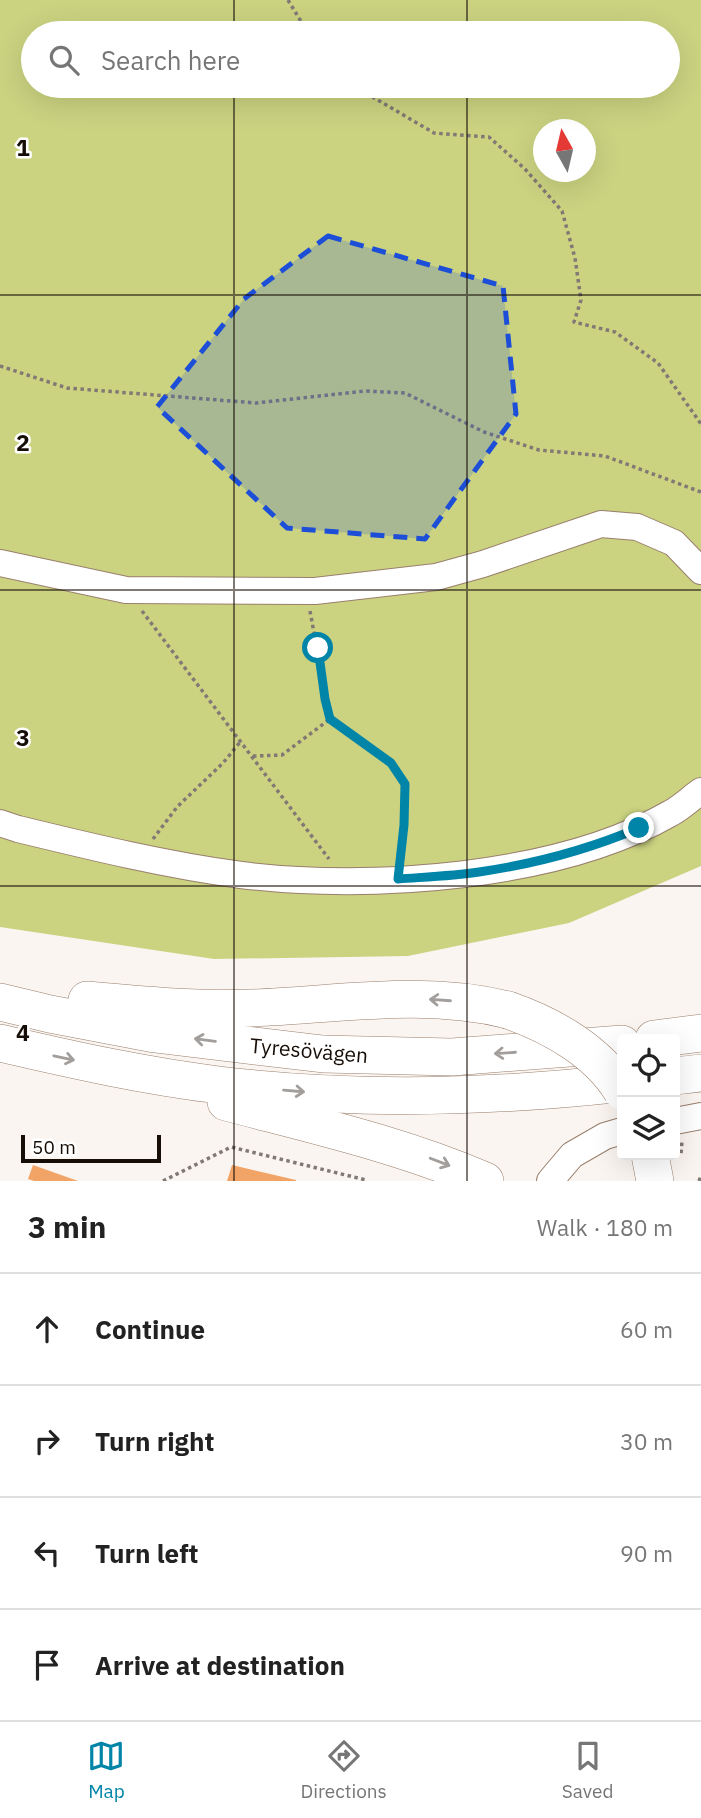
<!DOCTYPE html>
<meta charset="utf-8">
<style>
body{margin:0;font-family:"IBM Plex Sans",sans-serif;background:#f2f2f2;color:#222}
.controls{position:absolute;right:21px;bottom:21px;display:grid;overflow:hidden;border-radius:7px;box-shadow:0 7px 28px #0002}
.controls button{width:63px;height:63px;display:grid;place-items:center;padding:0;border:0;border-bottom:2px solid #e0e0e0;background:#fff;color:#222;font:35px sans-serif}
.compass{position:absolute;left:533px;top:119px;width:63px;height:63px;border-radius:50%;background:#fff;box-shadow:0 7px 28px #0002;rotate:352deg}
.scale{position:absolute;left:21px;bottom:18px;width:140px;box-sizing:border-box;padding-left:7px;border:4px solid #170d07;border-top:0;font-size:19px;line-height:24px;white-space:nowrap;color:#170d07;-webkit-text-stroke:5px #fff;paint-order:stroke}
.stop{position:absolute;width:21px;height:21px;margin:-16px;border:5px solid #0084a7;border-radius:50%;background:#fff}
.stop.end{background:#0084a7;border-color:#fff;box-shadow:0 2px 7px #0008}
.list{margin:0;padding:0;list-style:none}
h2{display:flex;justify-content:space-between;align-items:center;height:91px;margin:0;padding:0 28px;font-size:30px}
h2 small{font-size:23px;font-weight:400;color:#767676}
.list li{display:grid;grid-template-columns:46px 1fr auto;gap:21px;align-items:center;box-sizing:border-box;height:112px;padding:0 28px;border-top:2px solid #e0e0e0}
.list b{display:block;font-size:26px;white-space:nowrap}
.list em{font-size:23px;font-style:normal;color:#767676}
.icon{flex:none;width:38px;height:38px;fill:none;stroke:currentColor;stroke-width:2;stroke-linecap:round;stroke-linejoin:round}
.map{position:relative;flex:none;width:701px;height:1181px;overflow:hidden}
.search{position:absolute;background:#fff;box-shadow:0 7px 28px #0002;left:21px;right:21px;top:21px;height:77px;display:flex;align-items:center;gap:18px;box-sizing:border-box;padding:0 24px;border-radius:38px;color:#767676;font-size:26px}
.sheet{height:539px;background:#fff}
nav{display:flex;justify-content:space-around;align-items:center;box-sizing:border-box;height:98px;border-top:2px solid #e0e0e0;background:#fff;font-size:19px;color:#767676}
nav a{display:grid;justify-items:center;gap:4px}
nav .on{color:#0084a7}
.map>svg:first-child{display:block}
.green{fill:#cbd381;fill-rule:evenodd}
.building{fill:#f2a466}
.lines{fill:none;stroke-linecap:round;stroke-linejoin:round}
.minor-casing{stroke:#997f6c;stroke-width:28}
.highway-casing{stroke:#997f6c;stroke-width:38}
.path{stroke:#817974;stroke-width:3.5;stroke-dasharray:3.5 3.5;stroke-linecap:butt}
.minor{stroke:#fff;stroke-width:26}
.highway{stroke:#fff;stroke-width:37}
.highway-bridge-casing{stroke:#997f6c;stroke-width:38;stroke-linecap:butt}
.highway-bridge{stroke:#fff;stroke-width:37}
.oneway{stroke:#a29e9c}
.route{stroke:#0084a7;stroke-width:9}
.marked{fill:#1d4ed8;fill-opacity:0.2;stroke:#1d4ed8;stroke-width:5;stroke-dasharray:14 9;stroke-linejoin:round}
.grid{fill:none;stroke:#170d07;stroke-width:2;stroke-opacity:0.55}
.labels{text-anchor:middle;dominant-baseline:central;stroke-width:5;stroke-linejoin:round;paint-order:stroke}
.street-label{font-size:21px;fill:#170d07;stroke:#fff}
.grid-label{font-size:23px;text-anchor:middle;font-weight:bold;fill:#170d07;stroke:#fff;stroke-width:5;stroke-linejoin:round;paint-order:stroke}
</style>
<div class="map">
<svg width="701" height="1181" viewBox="0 0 701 1181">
<rect width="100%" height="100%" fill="#fbf5f1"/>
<path class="green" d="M0,0H701V866L569,923L408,956L214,959L0,927ZM33,33H668V86H33ZM544,130H586V172H544Z"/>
<g class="building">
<path d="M33,1165L78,1181H34L28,1179Z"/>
<path d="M232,1165L296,1180V1181H227Z"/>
</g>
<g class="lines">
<defs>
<g id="minor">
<path d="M0,563L126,590L315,591L436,577L483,564L601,524L637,527L674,543L701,571"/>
<path d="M0,823L18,829C92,847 166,865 241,875C370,891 558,878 671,813C682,807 691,798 701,791"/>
<path d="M675,1121L701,1116"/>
<path d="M550,1181L572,1155L605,1136L622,1131"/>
</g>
<g id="highway">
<path d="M87,1000C142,1005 197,1010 252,1008C337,1005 423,989 508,1010"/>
<path d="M0,1002L50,1014L155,1034L323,1054L452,1057L622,1044"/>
<path d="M654,1039L701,1033"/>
<path d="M0,1043C73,1060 145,1076 219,1085C353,1101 488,1098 622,1083"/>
<path d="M675,1076L701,1073"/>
<path d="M226,1102C313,1125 402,1145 485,1181"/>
<path d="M650,1155L655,1181"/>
</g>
</defs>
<use href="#minor" class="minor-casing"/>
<use href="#highway" class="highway-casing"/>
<g class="path">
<path d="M288,0L308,33"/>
<path d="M354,86L434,133L489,137L525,169L562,211L575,258L581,300L574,322L615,332L658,363L701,424"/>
<path d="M0,366L67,388L256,403L365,391L405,393L484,432L539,450L605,456L701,492"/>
<path d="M142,611L329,859"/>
<path d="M310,611L330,719"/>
<path d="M253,756L282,755L330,719L336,723C355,737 400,762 405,786C409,808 403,836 400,858"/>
<path d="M153,839L177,807L223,763L241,741"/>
<path d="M675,1155L681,1154L682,1141"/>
<path d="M163,1181L231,1147L366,1180"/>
<path d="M699,1181L701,1176"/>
</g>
<use href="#minor" class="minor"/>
<use href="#highway" class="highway"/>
<defs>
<path id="highway-bridge" d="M508,1010C551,1025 598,1051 622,1091"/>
</defs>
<use href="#highway-bridge" class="highway-bridge-casing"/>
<use href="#highway-bridge" class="highway-bridge"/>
</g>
<defs><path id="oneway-shaft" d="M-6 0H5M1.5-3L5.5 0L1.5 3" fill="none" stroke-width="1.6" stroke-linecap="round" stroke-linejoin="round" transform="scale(1.75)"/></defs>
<g class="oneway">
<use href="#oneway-shaft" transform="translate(440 1000) rotate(-176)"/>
<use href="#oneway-shaft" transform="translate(205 1040) rotate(-173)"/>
<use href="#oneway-shaft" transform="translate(505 1053) rotate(176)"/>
<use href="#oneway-shaft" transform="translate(64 1058) rotate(12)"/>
<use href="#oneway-shaft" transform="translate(294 1091) rotate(5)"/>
<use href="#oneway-shaft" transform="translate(440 1162) rotate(21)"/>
</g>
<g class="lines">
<path class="route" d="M318,648L325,699L330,719L391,763L405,784L404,825L398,879C425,877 452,876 479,872C534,864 587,850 639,828"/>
</g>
<path class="marked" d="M328,236L503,286L516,414L425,539L287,528L157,407L244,299Z"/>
<path class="grid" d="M234,0V33M467,0V33M234,86V1181M467,86V1181M0,295H701M0,590H701M0,886H701"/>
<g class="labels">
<g class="street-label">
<text transform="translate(309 1050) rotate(5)">Tyresövägen</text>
</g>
</g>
<g class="grid-label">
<text x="23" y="156">1</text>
<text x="23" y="451">2</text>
<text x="23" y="746">3</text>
<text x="23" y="1041">4</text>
</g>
</svg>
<div class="controls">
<button><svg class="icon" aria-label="locate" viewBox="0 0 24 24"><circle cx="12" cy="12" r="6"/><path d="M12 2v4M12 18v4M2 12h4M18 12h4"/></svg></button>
<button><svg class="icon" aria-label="layers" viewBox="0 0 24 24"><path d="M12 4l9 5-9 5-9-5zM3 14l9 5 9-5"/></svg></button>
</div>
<svg class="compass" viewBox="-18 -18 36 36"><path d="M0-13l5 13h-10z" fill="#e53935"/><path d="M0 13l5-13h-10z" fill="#767676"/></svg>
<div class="scale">50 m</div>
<div class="stop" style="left:318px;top:648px"></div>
<div class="stop end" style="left:639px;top:828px"></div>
<div class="search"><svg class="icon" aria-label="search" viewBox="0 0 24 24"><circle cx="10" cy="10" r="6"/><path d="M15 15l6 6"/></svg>Search here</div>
</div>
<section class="sheet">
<h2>3 min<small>Walk · 180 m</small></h2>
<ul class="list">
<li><svg class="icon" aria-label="ahead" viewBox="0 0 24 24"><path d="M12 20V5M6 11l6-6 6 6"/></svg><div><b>Continue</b></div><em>60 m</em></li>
<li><svg class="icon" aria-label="right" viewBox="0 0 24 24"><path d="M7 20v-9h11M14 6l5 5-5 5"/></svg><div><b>Turn right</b></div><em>30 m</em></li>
<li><svg class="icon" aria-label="left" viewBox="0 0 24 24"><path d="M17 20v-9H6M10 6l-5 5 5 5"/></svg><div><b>Turn left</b></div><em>90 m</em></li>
<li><svg class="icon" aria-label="arrive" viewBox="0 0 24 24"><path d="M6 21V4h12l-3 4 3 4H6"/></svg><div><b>Arrive at destination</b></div></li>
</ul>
</section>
<nav>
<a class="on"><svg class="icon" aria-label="map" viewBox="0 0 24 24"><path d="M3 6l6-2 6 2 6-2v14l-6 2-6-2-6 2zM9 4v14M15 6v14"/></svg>Map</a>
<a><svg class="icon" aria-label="directions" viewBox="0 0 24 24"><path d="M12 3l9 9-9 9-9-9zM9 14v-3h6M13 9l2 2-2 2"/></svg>Directions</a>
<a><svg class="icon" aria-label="saved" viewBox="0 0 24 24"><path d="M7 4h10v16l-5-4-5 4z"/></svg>Saved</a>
</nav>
